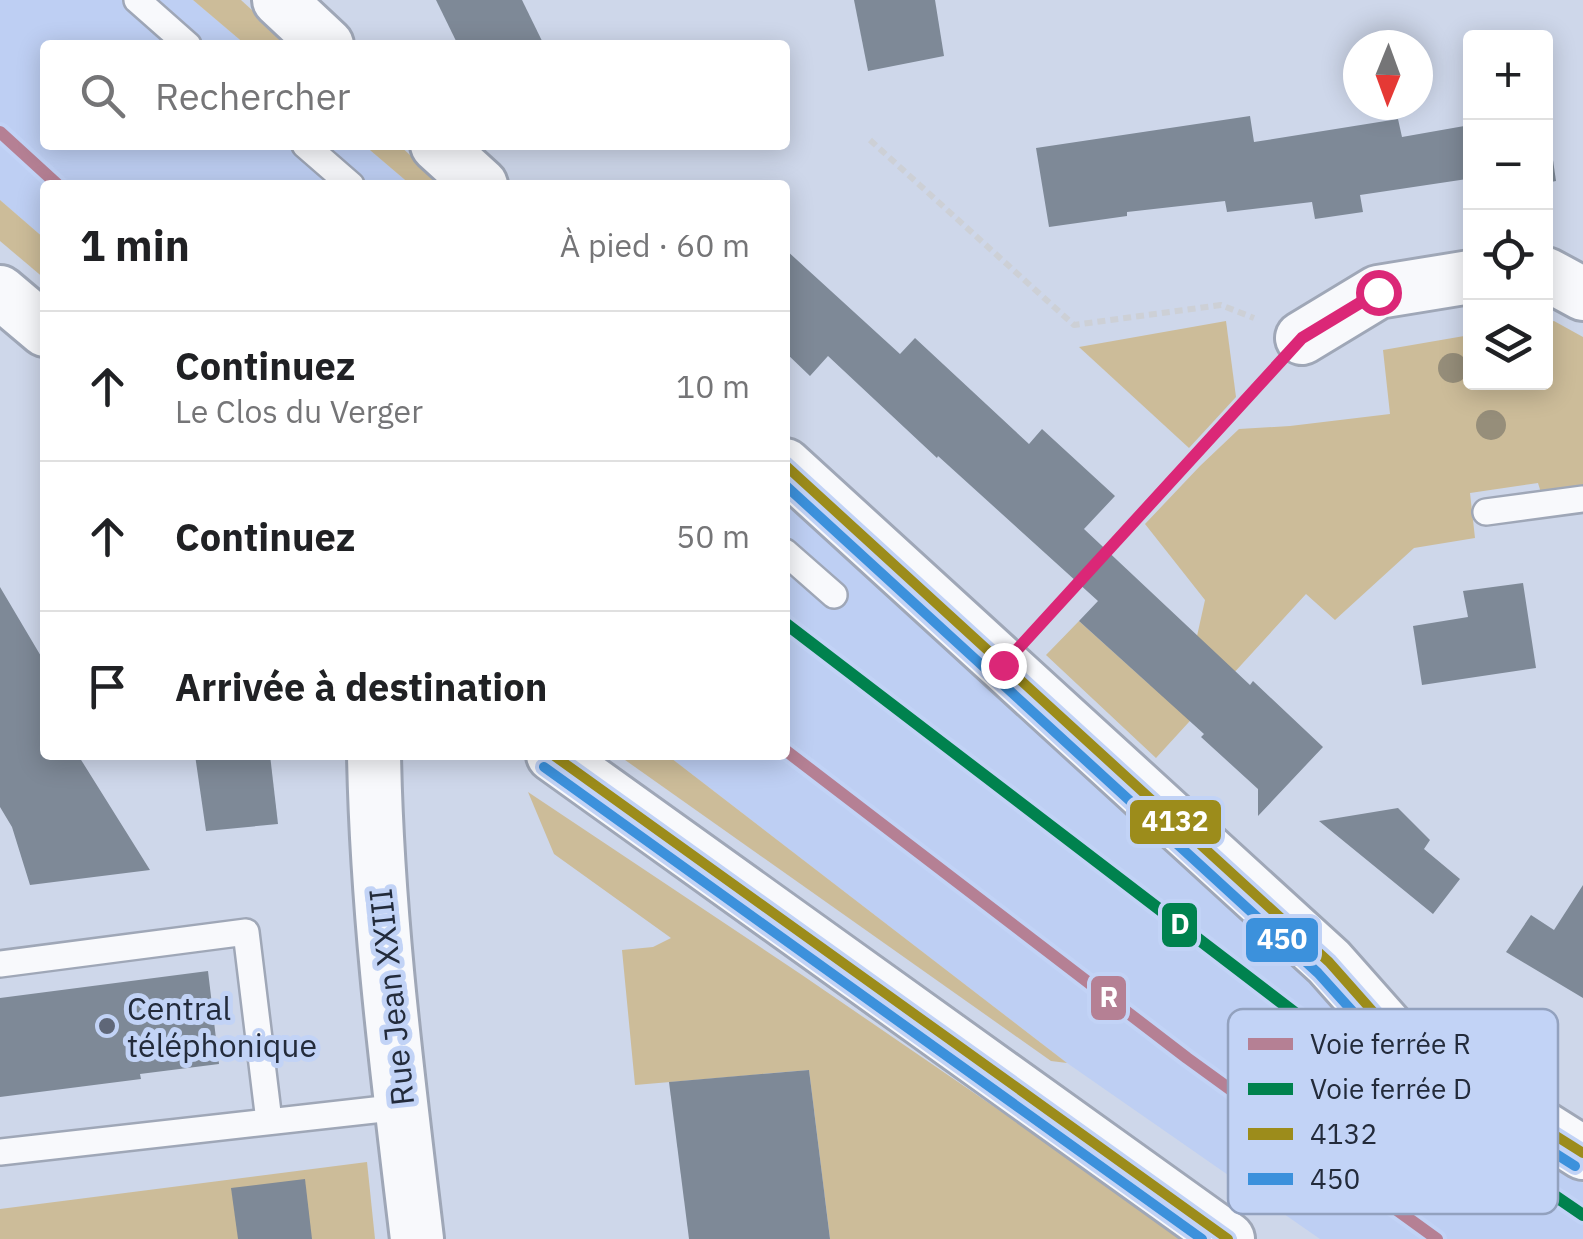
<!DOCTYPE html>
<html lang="fr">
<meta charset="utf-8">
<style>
body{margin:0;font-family:"IBM Plex Sans",sans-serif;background:#f2f2f2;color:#202124}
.controls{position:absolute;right:30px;top:30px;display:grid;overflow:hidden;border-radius:10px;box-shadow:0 5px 25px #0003}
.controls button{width:90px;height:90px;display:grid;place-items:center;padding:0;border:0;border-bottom:2px solid #e0e0e0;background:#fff;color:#202124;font:50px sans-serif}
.compass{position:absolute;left:1343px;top:30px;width:90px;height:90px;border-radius:50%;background:#fff;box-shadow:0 5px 25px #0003;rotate:181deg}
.stop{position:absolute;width:30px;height:30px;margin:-22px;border:8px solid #db2777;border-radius:50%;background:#fff}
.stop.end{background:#db2777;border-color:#fff;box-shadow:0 2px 10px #0008}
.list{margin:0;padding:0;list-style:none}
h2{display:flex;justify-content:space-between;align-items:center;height:130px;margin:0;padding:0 40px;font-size:42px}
h2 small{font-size:32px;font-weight:400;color:#757577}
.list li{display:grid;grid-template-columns:65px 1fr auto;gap:30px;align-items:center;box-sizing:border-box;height:150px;padding:0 40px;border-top:2px solid #e0e0e0}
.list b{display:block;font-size:38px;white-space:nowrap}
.list p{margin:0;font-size:32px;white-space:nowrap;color:#757577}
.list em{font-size:32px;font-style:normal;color:#757577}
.icon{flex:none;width:55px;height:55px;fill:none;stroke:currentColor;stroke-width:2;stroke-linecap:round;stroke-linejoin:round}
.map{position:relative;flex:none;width:1583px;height:1239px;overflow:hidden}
.search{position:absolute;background:#fff;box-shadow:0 5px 25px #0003;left:40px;top:40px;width:750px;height:110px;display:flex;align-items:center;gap:25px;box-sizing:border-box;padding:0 35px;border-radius:10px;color:#757577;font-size:38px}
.panel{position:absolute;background:#fff;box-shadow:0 5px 25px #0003;left:40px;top:180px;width:750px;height:580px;border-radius:10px}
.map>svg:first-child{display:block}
.built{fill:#becff3}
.green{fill:#ccbc99}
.building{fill:#7e8997}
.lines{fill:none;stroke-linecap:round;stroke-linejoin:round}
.lane-casing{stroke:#9fa7b7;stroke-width:30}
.street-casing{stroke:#9fa7b7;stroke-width:58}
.path{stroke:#cdd0d6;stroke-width:6;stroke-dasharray:8 5;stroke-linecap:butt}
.lane{stroke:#f8f9fc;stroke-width:25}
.street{stroke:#f8f9fc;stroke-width:52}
.bus-1-casing{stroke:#c2d3f6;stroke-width:18}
.bus-2-casing{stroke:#c2d3f6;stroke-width:18}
.bus-1{stroke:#9c8c1b;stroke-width:10}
.bus-2{stroke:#3c91dc;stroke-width:10}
.rail-1-casing{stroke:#c2d3f6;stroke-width:20}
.rail-2-casing{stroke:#c2d3f6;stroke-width:20}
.rail-1{stroke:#b58094;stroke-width:12}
.rail-2{stroke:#00824e;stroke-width:12}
.tree{fill:#968e7a}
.route{stroke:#db2777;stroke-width:12}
.poi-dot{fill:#5f6778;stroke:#c2d3f6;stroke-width:4}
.labels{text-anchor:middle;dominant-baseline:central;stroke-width:10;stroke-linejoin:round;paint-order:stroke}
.street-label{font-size:32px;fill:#232b3b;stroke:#c2d3f6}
.poi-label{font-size:32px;fill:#232b3b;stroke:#c2d3f6;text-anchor:start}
.key{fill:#c2d3f6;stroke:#92a1be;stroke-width:2.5}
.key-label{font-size:28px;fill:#232b3b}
.line-badge{stroke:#c2d3f6;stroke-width:4}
.badge-label{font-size:28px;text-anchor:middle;font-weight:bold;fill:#fff}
</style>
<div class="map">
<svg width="1583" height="1239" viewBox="0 0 1583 1239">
<rect width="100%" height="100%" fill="#ced7ea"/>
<g class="built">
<path d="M0,0H193L246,45H45V145H364L411,185H45V239L0,200Z"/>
<path d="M785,494L1406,1063L1583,1183V1239H1320L1067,1063L667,755H785Z"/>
</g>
<g class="green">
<path d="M193,0H241L290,45H246Z"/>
<path d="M364,145H399L443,185H411Z"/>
<path d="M0,200L45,239V279L0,241Z"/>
<path d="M1226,321L1236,397L1189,448L1079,347Z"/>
<path d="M1554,321L1583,337V487L1542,496L1538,483L1470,493L1475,538L1414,548L1335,620L1306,594L1156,758L1046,655L1079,621L1150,685L1197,636L1205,600L1145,524L1200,466L1239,429L1290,426L1390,414L1383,350L1470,335V382H1546V323Z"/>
<path d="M618,755H667L1067,1063L1051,1061Z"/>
<path d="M528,792L802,975L1187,1239H830L809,1070L635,1085L622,950L653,947L671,938L554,854Z"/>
<path d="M367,1162L375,1239H0V1209Z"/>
</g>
<g class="building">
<path d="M436,0H522L544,45H458Z"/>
<path d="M854,0H935L944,56L868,71Z"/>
<path d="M1546,111L1556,181L1546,183Z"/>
<path d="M1250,116L1254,142L1398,119L1402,137L1470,125V194L1467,179L1360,195L1363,212L1315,219L1312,202L1227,212L1225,201L1127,212V216L1049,227L1036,148Z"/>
<path d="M785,249L900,354L915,338L1029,444L1042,429L1115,496L1084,529L1250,685L1253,681L1323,747L1258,816V789L1201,737L1204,734L1079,621L1098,601L938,456L937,458L828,356L810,376L785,352Z"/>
<path d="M1523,583L1536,668L1422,685L1413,626L1468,617L1463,591Z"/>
<path d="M0,587L45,663V755H78L150,870L30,885L12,827L0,807Z"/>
<path d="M195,755H270L278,824L206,831Z"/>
<path d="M1398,808L1430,840L1424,849L1460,879L1433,914L1319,821Z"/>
<path d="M1583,885V998L1506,952L1531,915L1554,930Z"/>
<path d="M208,971L219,1064L140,1074L141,1079L0,1097V998Z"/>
<path d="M809,1070L830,1239H689L669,1082Z"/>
<path d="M305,1179L312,1239H238L231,1188Z"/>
</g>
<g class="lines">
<defs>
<g id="lane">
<path d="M137,0L188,45"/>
<path d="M305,145L351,185"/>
<path d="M1486,512L1583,499"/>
<path d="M785,552L834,595"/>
<path d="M0,964L246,932L269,1121"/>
<path d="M0,1152L401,1107"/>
</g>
<g id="street">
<path d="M279,0L327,45"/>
<path d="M437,145L481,185"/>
<path d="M1546,274L1583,294"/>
<path d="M0,292L45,330"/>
<path d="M1302,338L1378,292L1470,277"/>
<path d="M785,465L1329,962L1391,1032L1583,1153"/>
<path d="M374,755C377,917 398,1078 417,1239"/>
<path d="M553,755L1228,1239"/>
</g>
</defs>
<use href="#lane" class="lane-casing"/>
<use href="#street" class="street-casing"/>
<g class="path">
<path d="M870,140L1074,325L1221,305L1254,318"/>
<path d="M1039,624L1263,378"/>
</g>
<use href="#lane" class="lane"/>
<use href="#street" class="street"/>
<defs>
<g id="bus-1">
<path d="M785,465L1329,962L1391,1032L1583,1153"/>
<path d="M553,755L1228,1239"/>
</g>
<g id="bus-2">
<path d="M785,485L1318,973L1382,1044L1575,1166"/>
<path d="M544,767L1202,1239"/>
</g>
</defs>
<use href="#bus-1" class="bus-1-casing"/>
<use href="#bus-2" class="bus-2-casing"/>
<use href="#bus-1" class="bus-1"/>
<use href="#bus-2" class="bus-2"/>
<defs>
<g id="rail-1">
<path d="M0,132L58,185"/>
<path d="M785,750L1187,1058L1437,1239"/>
</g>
<path id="rail-2" d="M785,623L1367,1068L1583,1215"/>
</defs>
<use href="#rail-1" class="rail-1-casing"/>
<use href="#rail-2" class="rail-2-casing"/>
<use href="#rail-1" class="rail-1"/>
<use href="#rail-2" class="rail-2"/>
</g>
<g class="tree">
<circle cx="1453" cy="368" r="15"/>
<circle cx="1491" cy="425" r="15"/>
</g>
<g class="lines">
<path class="route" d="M1003,665L1302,338L1378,292"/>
</g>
<circle class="poi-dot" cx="107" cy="1026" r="10"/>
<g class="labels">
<g class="street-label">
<text transform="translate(391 997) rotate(-96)">Rue Jean XXIII</text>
</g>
<g class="poi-label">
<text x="127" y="1008">Central<tspan x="127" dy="37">téléphonique</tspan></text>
</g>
</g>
<rect x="1228" y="1009" width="330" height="205" rx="15" class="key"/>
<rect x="1248" y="1038" width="45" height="12" fill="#b58094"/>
<rect x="1248" y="1083" width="45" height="12" fill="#00824e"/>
<rect x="1248" y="1128" width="45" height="12" fill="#9c8c1b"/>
<rect x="1248" y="1173" width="45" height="12" fill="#3c91dc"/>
<g class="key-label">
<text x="1310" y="1054">Voie ferrée R</text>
<text x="1310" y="1099">Voie ferrée D</text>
<text x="1310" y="1144">4132</text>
<text x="1310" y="1189">450</text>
</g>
<g class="line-badge">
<rect x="1128" y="798" width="95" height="48" rx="10" fill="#9c8c1b"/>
<rect x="1160" y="901" width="39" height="48" rx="10" fill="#00824e"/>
<rect x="1244" y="916" width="76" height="48" rx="10" fill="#3c91dc"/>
<rect x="1089" y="974" width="39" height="48" rx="10" fill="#b58094"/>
</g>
<g class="badge-label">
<text x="1175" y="831">4132</text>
<text x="1180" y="934">D</text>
<text x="1282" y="949">450</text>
<text x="1109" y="1007">R</text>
</g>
</svg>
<div class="controls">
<button>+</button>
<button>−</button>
<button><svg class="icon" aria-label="locate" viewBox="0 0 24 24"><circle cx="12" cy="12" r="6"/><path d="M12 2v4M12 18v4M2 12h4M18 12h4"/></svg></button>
<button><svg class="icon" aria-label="layers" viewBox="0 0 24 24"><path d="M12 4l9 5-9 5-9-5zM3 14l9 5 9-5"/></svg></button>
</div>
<svg class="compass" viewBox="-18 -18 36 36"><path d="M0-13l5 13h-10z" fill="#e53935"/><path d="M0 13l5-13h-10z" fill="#757577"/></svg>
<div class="stop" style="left:1378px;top:292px"></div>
<div class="stop end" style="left:1003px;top:665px"></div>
<div class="search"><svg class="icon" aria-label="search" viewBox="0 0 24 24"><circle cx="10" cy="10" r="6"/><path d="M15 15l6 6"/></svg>Rechercher</div>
<section class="panel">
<h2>1 min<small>À pied · 60 m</small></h2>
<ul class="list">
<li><svg class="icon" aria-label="ahead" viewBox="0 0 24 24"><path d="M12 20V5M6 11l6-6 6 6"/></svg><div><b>Continuez</b><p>Le Clos du Verger</p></div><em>10 m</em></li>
<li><svg class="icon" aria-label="ahead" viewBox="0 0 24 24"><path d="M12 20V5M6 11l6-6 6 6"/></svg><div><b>Continuez</b></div><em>50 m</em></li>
<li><svg class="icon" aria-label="arrive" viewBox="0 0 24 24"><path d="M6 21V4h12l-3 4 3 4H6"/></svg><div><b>Arrivée à destination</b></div></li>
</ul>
</section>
</div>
